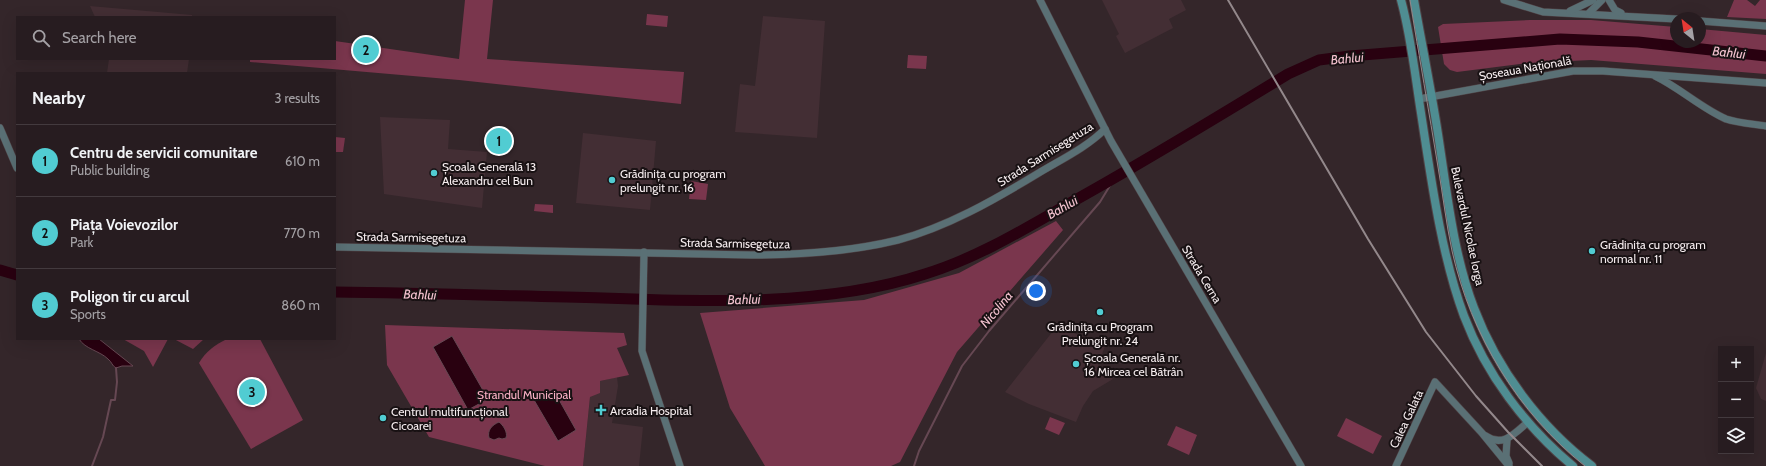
<!DOCTYPE html>
<meta charset="utf-8">
<style>
body{margin:0;font-family:Cabin,sans-serif;background:#33292d;color:#f1f3f6}
.controls{position:absolute;right:12px;bottom:12px;display:grid;overflow:hidden;border-radius:0px;box-shadow:0 4px 16px #0002}
.controls button{width:36px;height:36px;display:grid;place-items:center;padding:0;border:0;border-bottom:1px solid #433a3e;background:#271c20;color:#f1f3f6;font:20px sans-serif}
.compass{position:absolute;left:1670px;top:12px;width:36px;height:36px;border-radius:50%;background:#271c20;box-shadow:0 4px 16px #0002;rotate:330deg}
.you{position:absolute;left:1036px;top:291px;width:14px;height:14px;margin:-10px;border:3px solid #fff;border-radius:50%;background:#1a73e8;box-shadow:0 0 0 6px #1a73e833}
.badge{display:grid;place-items:center;width:26px;height:26px;border-radius:50%;background:#51ccd2;color:#111;font-size:13px;font-weight:700}
.pin{position:absolute;translate:-50% -50%;border:2px solid #fff;box-shadow:0 1px 4px #0006}
.list{margin:0;padding:0;list-style:none}
h2{display:flex;justify-content:space-between;align-items:center;height:52px;margin:0;padding:0 16px;font-size:17px}
h2 small{font-size:13px;font-weight:400;color:#a4a1a5}
.list li{display:grid;grid-template-columns:26px 1fr auto;gap:12px;align-items:center;box-sizing:border-box;height:72px;padding:0 16px;border-top:1px solid #433a3e}
.list b{display:block;font-size:15px;white-space:nowrap}
.list p{margin:0;font-size:13px;white-space:nowrap;color:#a4a1a5}
.list em{font-size:13px;font-style:normal;color:#a4a1a5}
.icon{flex:none;width:22px;height:22px;fill:none;stroke:currentColor;stroke-width:2;stroke-linecap:round;stroke-linejoin:round}
.map{position:relative;flex:none;width:1766px;height:466px;overflow:hidden}
.search{position:absolute;background:#271c20;box-shadow:0 4px 16px #0002;left:16px;top:16px;width:320px;height:44px;display:flex;align-items:center;gap:10px;box-sizing:border-box;padding:0 14px;border-radius:0px;color:#a4a1a5;font-size:15px}
.panel{position:absolute;background:#271c20;box-shadow:0 4px 16px #0002;left:16px;top:72px;width:320px;height:268px;border-radius:0px}
.map>svg:first-child{display:block}
.built{fill:#432e34}
.green{fill:#7a364d}
.water{fill:#290110;stroke:#664853}
.lines{fill:none;stroke-linecap:round;stroke-linejoin:round}
.stream{stroke:#664853;stroke-width:2}
.river{stroke:#290110;stroke-width:11}
.secondary-casing{stroke:#504447;stroke-width:8}
.primary-casing{stroke:#504447;stroke-width:10}
.secondary{stroke:#5a7075;stroke-width:7}
.primary{stroke:#4f8d92;stroke-width:8}
.tram{stroke:#93888b;stroke-width:1}
.rail{stroke:#93888b;stroke-width:2}
.poi-dot{fill:#51ccd2;stroke:#181113;stroke-width:1.5}
.labels{text-anchor:middle;dominant-baseline:central;stroke-width:4;stroke-linejoin:round;paint-order:stroke}
.street-label{font-size:12px;fill:#f6edef;stroke:#181113}
.poi-label{font-size:12px;fill:#f6edef;stroke:#181113;text-anchor:start}
.park-label{font-size:12px;fill:#fab1c5;stroke:#181113}
.water-label{font-size:13px;font-style:italic;fill:#f5c3d0;stroke:#181113}
</style>
<div class="map">
<svg width="1766" height="466" viewBox="0 0 1766 466">
<rect width="100%" height="100%" fill="#34262a"/>
<g class="built">
<path d="M1102,0H1181L1186,10L1169,19L1173,28L1125,53L1116,36L1119,34Z"/>
<path d="M90,6L192,15V17H95Z"/>
<path d="M763,16L825,21L817,138L735,132L740,84L755,86Z"/>
<path d="M109,59H189L187,73H107Z"/>
<path d="M380,117L450,120L448,149L487,152L482,208L384,194Z"/>
<path d="M583,133L656,141L650,210L576,203Z"/>
<path d="M1057,326L1105,346L1098,365L1113,379L1093,391L1083,406L1076,422L1029,404L1005,392Z"/>
<path d="M1766,353V401L1761,399L1756,388Z"/>
<path d="M617,377L618,386L612,423L643,427L639,466H583L590,397L600,381Z"/>
</g>
<g class="green">
<path d="M465,0H493L487,59L684,72L681,104L459,80L250,62V59H335V41L459,59Z"/>
<path d="M1734,0H1747L1755,6L1760,0H1766V19L1727,17Z"/>
<path d="M647,14L668,16L667,27L646,25Z"/>
<path d="M1530,20H1591L1676,27V42H1700V29L1766,35V74L1591,60L1527,63L1457,72L1450,70L1444,64L1438,27L1443,24Z"/>
<path d="M908,55L927,56L926,69L907,68Z"/>
<path d="M335,137L345,138L343,152H335Z"/>
<path d="M691,181L708,184L706,200L689,199Z"/>
<path d="M535,204L553,205V213L534,211Z"/>
<path d="M1056,221L1063,230L957,352L900,462L891,466H765L730,408L700,313L864,300L959,273Z"/>
<path d="M385,325L624,333L627,345L617,348L629,375L600,381V393L590,397L583,466H545L429,437L387,365Z"/>
<path d="M123,339H168L153,367L144,351Z"/>
<path d="M174,339H204L193,349Z"/>
<path d="M227,339H260L303,420L251,449L199,363C206,351 215,345 227,339Z"/>
<path d="M1050,417L1065,423L1059,435L1045,429Z"/>
<path d="M1346,418L1382,436L1373,454L1337,436Z"/>
<path d="M1176,426L1197,435L1189,455L1167,445Z"/>
</g>
<g class="water">
<path d="M452,336L488,399L468,410L433,347Z"/>
<path d="M79,339H99L133,366H122L116,368C112,366 112,362 108,359C100,351 85,349 79,339Z"/>
<path d="M553,389L576,430L558,441L534,400Z"/>
<path d="M499,422C503,425 508,432 506,438L502,439L499,438L494,440L489,438C487,430 492,425 499,422Z"/>
</g>
<g class="lines">
<g class="stream">
<path d="M92,466L103,437L111,400H115L117,382L116,368"/>
<path d="M914,466L919,451L962,366L989,331L1100,202L1114,179"/>
</g>
<g class="river">
<path d="M0,270L17,275"/>
<path d="M335,292C424,293 514,296 603,298C705,302 828,306 925,274C977,258 1023,230 1070,203C1144,162 1216,118 1288,74L1319,60L1350,56L1560,39L1638,42L1766,56"/>
</g>
<defs>
<g id="secondary">
<path d="M1040,0L1111,141L1301,466"/>
<path d="M1504,0L1543,12L1676,19"/>
<path d="M1609,0L1615,10L1621,13"/>
<path d="M1570,11L1593,0"/>
<path d="M1589,13L1602,0"/>
<path d="M1700,21L1766,26"/>
<path d="M1655,76C1680,88 1701,108 1726,119C1738,123 1754,124 1766,126"/>
<path d="M1419,99L1573,71H1603L1766,83"/>
<path d="M0,128L17,168"/>
<path d="M335,247L751,255C801,255 849,252 898,240C947,227 994,200 1037,174C1060,160 1086,148 1105,129"/>
<path d="M644,252L642,351L680,466"/>
<path d="M1486,436C1503,448 1515,433 1528,422"/>
<path d="M1507,440L1506,456L1509,463"/>
<path d="M1396,466L1435,382L1482,433L1509,466"/>
</g>
<g id="primary">
<path d="M1401,0C1411,36 1415,75 1421,113C1431,178 1441,254 1464,316C1486,374 1525,426 1573,466"/>
<path d="M1414,0C1422,45 1431,89 1438,134C1447,192 1453,253 1474,308C1497,369 1540,427 1592,466"/>
</g>
</defs>
<use href="#secondary" class="secondary-casing"/>
<use href="#primary" class="primary-casing"/>
<use href="#secondary" class="secondary"/>
<use href="#primary" class="primary"/>
<path class="tram" d="M1410,0C1419,56 1429,112 1438,167C1443,195 1446,223 1452,251C1471,335 1518,413 1585,466"/>
<path class="rail" d="M1228,0L1368,239L1426,332L1476,396L1508,432L1542,466"/>
</g>
<g class="poi-dot">
<circle cx="434" cy="173" r="4"/>
<circle cx="612" cy="180" r="4"/>
<circle cx="1592" cy="251" r="4"/>
<circle cx="1100" cy="312" r="4"/>
<circle cx="1076" cy="364" r="4"/>
<path d="M599 404h4v4h4v4h-4v4h-4v-4h-4v-4h4z"/>
<circle cx="383" cy="418" r="4"/>
</g>
<g class="labels">
<g class="street-label">
<text transform="translate(1525 68) rotate(-10)">Șoseaua Națională</text>
<text transform="translate(1045 154) rotate(-32)">Strada Sarmisegetuza</text>
<text transform="translate(1468 226) rotate(78)">Bulevardul Nicolae Iorga</text>
<text transform="translate(411 237) rotate(1)">Strada Sarmisegetuza</text>
<text transform="translate(735 243) rotate(1)">Strada Sarmisegetuza</text>
<text transform="translate(1202 274) rotate(59)">Strada Cerna</text>
<text transform="translate(1406 419) rotate(-65)">Calea Galata</text>
</g>
<g class="poi-label">
<text x="442" y="166">Școala Generală 13<tspan x="442" dy="14">Alexandru cel Bun</tspan></text>
<text x="620" y="173">Grădinița cu program<tspan x="620" dy="14">prelungit nr. 16</tspan></text>
<text x="1600" y="244">Grădinița cu program<tspan x="1600" dy="14">normal nr. 11</tspan></text>
<text x="1100" y="326" text-anchor="middle">Grădinița cu Program<tspan x="1100" dy="14">Prelungit nr. 24</tspan></text>
<text x="1084" y="357">Școala Generală nr.<tspan x="1084" dy="14">16 Mircea cel Bătrân</tspan></text>
<text x="610" y="410">Arcadia Hospital</text>
<text x="391" y="411">Centrul multifuncțional<tspan x="391" dy="14">Cicoarei</tspan></text>
</g>
<g class="park-label">
<text x="524" y="394">Ștrandul Municipal</text>
</g>
<g class="water-label">
<text transform="translate(1729 52) rotate(6)">Bahlui</text>
<text transform="translate(1347 58) rotate(-5)">Bahlui</text>
<text transform="translate(1062 207) rotate(-30)">Bahlui</text>
<text transform="translate(420 294) rotate(2)">Bahlui</text>
<text transform="translate(744 299) rotate(-1)">Bahlui</text>
<text transform="translate(996 309) rotate(-50)">Nicolina</text>
</g>
</g>
</svg>
<div class="controls">
<button>+</button>
<button>−</button>
<button><svg class="icon" aria-label="layers" viewBox="0 0 24 24"><path d="M12 4l9 5-9 5-9-5zM3 14l9 5 9-5"/></svg></button>
</div>
<svg class="compass" viewBox="-18 -18 36 36"><path d="M0-13l5 13h-10z" fill="#e53935"/><path d="M0 13l5-13h-10z" fill="#a4a1a5"/></svg>
<div class="you"></div>
<div class="pin badge" style="left:499px;top:141px">1</div>
<div class="pin badge" style="left:366px;top:50px">2</div>
<div class="pin badge" style="left:252px;top:392px">3</div>
<div class="search"><svg class="icon" aria-label="search" viewBox="0 0 24 24"><circle cx="10" cy="10" r="6"/><path d="M15 15l6 6"/></svg>Search here</div>
<section class="panel">
<h2>Nearby<small>3 results</small></h2>
<ul class="list">
<li><span class="badge">1</span><div><b>Centru de servicii comunitare</b><p>Public building</p></div><em>610 m</em></li>
<li><span class="badge">2</span><div><b>Piața Voievozilor</b><p>Park</p></div><em>770 m</em></li>
<li><span class="badge">3</span><div><b>Poligon tir cu arcul</b><p>Sports</p></div><em>860 m</em></li>
</ul>
</section>
</div>
